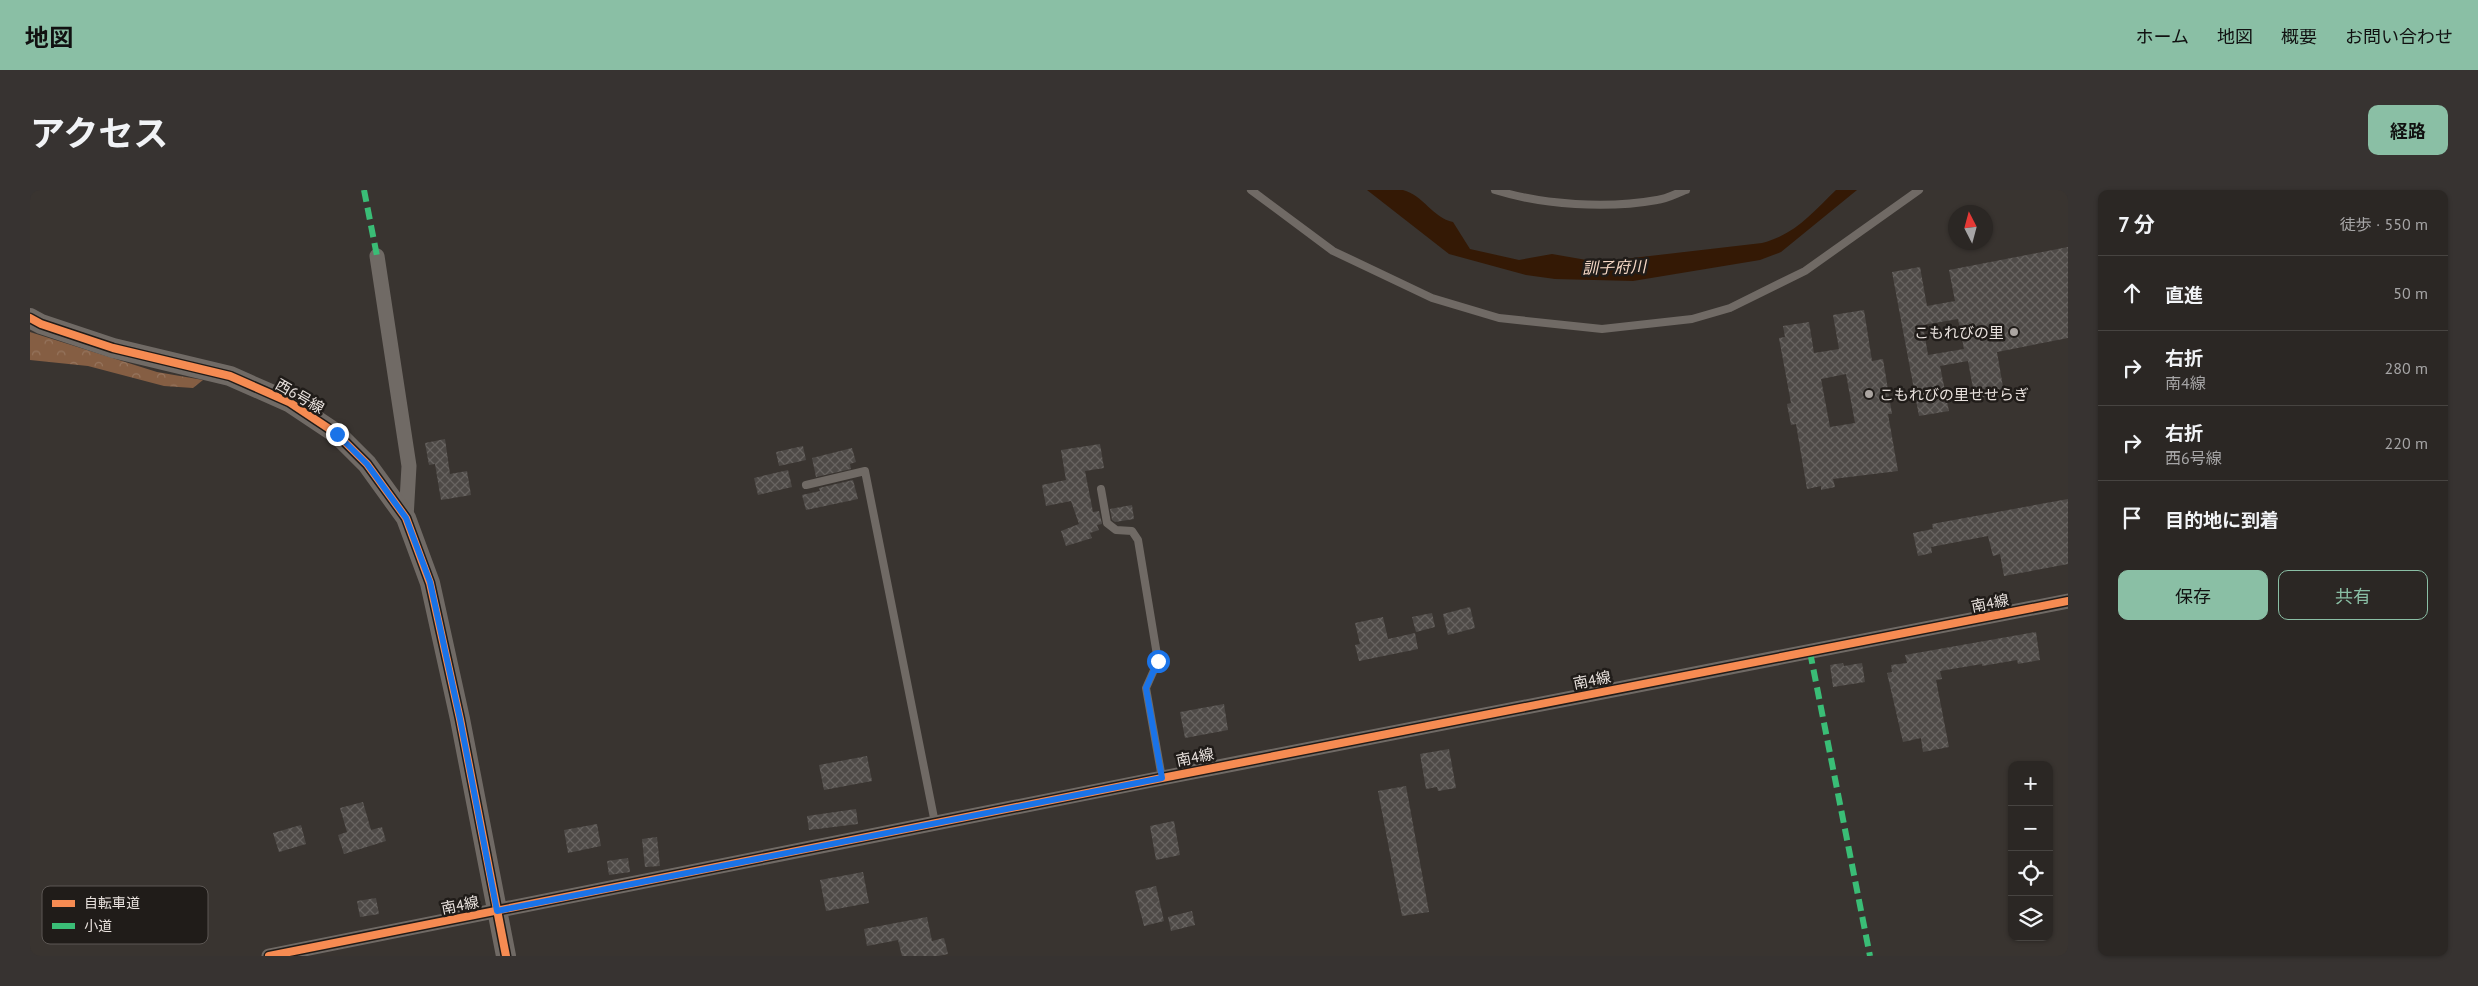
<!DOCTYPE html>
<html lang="ja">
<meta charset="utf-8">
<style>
body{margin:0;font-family:"PT Sans","Noto Sans JP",sans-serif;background:#373331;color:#f1f3f6}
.controls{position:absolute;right:15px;bottom:15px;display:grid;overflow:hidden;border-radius:10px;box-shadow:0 1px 4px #0004}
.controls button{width:45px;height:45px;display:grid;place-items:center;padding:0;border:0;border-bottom:1px solid #474441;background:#2b2724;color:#f1f3f6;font:25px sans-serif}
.compass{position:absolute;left:1918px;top:15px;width:45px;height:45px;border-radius:50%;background:#2b2724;box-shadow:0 1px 4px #0004;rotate:354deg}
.stop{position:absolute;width:15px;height:15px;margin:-11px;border:4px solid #1a73e8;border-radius:50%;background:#fff}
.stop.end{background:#1a73e8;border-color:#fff;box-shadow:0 1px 5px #0008}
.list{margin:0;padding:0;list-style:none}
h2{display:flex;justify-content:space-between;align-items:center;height:65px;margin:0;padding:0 20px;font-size:21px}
h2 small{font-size:16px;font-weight:400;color:#a6a5a6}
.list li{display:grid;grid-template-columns:32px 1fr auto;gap:15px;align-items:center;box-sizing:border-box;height:75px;padding:0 20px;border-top:1px solid #474441}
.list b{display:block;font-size:19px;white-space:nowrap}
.list p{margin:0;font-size:16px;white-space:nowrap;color:#a6a5a6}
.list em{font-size:16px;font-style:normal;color:#a6a5a6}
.actions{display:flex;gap:10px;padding:15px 20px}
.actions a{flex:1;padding:11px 0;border:1px solid #8abfa5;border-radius:10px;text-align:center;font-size:18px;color:#8abfa5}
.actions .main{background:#8abfa5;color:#111}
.icon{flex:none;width:28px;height:28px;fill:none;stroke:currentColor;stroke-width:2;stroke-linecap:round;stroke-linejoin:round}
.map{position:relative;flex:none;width:2038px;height:766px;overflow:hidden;border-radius:10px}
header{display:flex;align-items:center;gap:30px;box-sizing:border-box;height:70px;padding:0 25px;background:#8abfa5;color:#111}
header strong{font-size:24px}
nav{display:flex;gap:28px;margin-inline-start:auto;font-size:18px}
.intro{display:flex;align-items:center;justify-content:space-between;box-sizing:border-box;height:120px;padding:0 30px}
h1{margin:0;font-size:35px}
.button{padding:12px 22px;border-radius:10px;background:#8abfa5;color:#111;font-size:18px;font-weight:700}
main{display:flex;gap:30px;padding:0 30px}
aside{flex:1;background:#2b2724;border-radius:10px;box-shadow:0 1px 4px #0004}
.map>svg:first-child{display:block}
.forest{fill:url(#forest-crowns)}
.water{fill:#341905}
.building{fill:url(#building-cross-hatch);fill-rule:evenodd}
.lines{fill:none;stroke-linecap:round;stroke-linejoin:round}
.service{stroke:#706a65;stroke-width:8}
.minor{stroke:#706a65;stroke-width:15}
.tertiary{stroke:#706a65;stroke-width:20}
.quiet{stroke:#3abd76;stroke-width:6;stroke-dasharray:12 6;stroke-linecap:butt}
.cycleway-casing{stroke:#201c19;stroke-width:11}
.cycleway{stroke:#f68b52;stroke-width:8}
.route{stroke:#1a73e8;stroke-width:6}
.poi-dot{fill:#aba5a1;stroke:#201c19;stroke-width:2}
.labels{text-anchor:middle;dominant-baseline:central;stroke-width:5;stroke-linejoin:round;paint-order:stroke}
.poi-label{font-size:15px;fill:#e9e2de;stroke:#201c19;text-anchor:end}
.street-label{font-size:15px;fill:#e9e2de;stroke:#201c19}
.water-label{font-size:16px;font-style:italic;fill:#f6d8c6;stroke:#201c19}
.key{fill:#201c19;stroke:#5c5754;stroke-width:1}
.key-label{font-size:14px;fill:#e9e2de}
</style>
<header>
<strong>地図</strong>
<nav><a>ホーム</a><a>地図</a><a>概要</a><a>お問い合わせ</a></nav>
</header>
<div class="intro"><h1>アクセス</h1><a class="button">経路</a></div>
<main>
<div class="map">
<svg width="2038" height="766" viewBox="0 0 2038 766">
<defs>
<pattern id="forest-crowns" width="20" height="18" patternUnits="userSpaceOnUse" patternTransform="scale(1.25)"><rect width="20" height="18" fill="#855e43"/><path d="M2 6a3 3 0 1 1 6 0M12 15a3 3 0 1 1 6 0" fill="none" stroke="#96755e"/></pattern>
<pattern id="building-cross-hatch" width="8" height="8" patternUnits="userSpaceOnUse" patternTransform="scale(1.25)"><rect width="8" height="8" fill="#4e4a47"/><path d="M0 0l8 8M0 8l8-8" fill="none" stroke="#686461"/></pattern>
</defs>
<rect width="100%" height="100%" fill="#393430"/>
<path class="forest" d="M0,142L127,182L173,190L163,198L134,196L58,176L0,170Z"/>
<path class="water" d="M1337,0C1348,0 1363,0 1373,0C1393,5 1403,28 1423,32L1440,59L1489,70L1522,64L1568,72L1732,53C1766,44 1782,23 1806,0H1827L1751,62L1730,70L1603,91L1525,89L1496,85L1419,64Z"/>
<g class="building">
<path d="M2038,57V148L1967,162L1974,203L1945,209L1938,171L1910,176L1919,221L1889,226L1862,82L1890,77L1897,116L1925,111L1919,80ZM1928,129L1934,159L1898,165L1893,135Z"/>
<path d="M1834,120L1842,171L1853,169L1862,224H1858L1868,281L1803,289L1805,297L1791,300V296L1777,299L1766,234L1761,235L1757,214L1761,213L1749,148L1755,147L1753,136L1779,132L1784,163L1809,159L1803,125ZM1816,184L1825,233L1800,237L1791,189Z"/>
<path d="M415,249L420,284L437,281L441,305L411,310L405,274L399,275L395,253Z"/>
<path d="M1070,254L1074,278L1055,281L1063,322L1069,321L1072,334L1067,335L1069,340L1060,343L1062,348L1036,356L1031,341L1049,334L1041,311L1016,316L1012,295L1036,290L1031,260Z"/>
<path d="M773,256L776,270L749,276L746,262Z"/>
<path d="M822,258L826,272L820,274L821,279L786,287L782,268Z"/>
<path d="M758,280L762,297L728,305L724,288Z"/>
<path d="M823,290L828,309L776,320L772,305L790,301L789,298Z"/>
<path d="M2038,309V374L1974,386L1970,364L1963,366L1958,346L1901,357L1902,363L1888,366L1883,343L1903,339L1902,334Z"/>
<path d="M1102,315L1104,329L1085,332L1082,330L1080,319Z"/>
<path d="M1440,417L1445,438L1418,445L1413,424Z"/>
<path d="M1402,423L1405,437L1386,442L1382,427Z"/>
<path d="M1353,427L1358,449L1385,443L1388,459L1329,471L1325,455L1330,454L1325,433Z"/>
<path d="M2006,442L2010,470L1988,474L1987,470L1952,476V474L1910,481L1912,489L1906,490L1919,557L1893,562L1891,548L1873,552L1857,483L1862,482L1861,475L1877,473L1875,465Z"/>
<path d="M1813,473L1814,476L1832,473L1835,492L1803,497L1800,475Z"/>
<path d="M1194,514L1198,540L1155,548L1150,522Z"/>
<path d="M1419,559L1426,598L1408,601L1407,597L1396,599L1390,564Z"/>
<path d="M837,566L842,591L794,600L789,575Z"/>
<path d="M1376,596L1399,722L1372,726L1348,601Z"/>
<path d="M333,612L341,640L352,637L356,651L314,664L308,645L317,642L310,618Z"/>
<path d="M826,619L828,634L779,640L777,626Z"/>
<path d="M1144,631L1150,665L1126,670L1120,636Z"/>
<path d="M567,634L571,656L538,663L534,640Z"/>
<path d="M271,635L276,654L249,662L243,643Z"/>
<path d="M627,647L630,676L615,677L612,649Z"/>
<path d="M598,668L600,682L579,685L577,671Z"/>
<path d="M833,682L839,713L796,721L790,690Z"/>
<path d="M1126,696L1134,731L1114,736L1105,701Z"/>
<path d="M346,708L349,724L330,727L327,711Z"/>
<path d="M1162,721L1165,735L1141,741L1138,727Z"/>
<path d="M897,727L902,751L914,748L918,764L908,766H872L868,750L837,756L834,739Z"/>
</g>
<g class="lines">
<g class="service">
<path d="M1221,0L1303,61L1402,108L1469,128L1572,139L1662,129L1700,118L1775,81L1889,0"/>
<path d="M1465,0C1513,15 1577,19 1627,10C1637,9 1647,3 1656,0"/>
<path d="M776,295L835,281L905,633"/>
<path d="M1071,299L1077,333L1086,340L1102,341L1108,350L1128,471L1116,498L1132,588"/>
</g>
<g class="minor">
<path d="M347,66L379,276L376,328"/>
<path d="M239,766L1132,588L2038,411"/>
</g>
<path class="tertiary" d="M0,128L11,134L83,158L200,186L259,212L307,244L337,274L376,328L400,393L430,529L476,766"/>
<g class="quiet">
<path d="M334,0L347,66"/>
<path d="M1780,462L1840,766"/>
</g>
<defs>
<g id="cycleway">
<path d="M0,128L11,134L83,158L200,186L259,212L307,244L337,274L376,328L400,393L430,529L476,766"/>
<path d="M239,766L1132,588L2038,411"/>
</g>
</defs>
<use href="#cycleway" class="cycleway-casing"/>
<use href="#cycleway" class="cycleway"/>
</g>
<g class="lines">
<path class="route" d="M307,244L337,274L376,328L400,392L430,529L467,721L1132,588L1116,498L1128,471"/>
</g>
<g class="poi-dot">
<circle cx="1984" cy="142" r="5"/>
<circle cx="1839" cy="204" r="5"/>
</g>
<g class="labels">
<g class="poi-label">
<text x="1974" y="142">こもれびの里</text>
<text x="1849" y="204" text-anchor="start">こもれびの里せせらぎ</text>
</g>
<g class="street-label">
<text transform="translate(270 206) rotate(30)">西6号線</text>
<text transform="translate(1960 413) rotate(-11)">南4線</text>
<text transform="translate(1562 490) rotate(-11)">南4線</text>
<text transform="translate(1165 567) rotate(-11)">南4線</text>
<text transform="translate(430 715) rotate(-11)">南4線</text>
</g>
<g class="water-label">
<text transform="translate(1584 77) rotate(-2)">訓子府川</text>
</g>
</g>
<rect x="12" y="696" width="166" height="58" rx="8" class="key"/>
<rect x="22" y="710" width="23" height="7" fill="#f68b52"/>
<rect x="22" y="733" width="23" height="6" fill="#3abd76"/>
<g class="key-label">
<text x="54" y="718">自転車道</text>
<text x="54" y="741">小道</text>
</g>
</svg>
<div class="controls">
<button>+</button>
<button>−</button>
<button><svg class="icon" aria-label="locate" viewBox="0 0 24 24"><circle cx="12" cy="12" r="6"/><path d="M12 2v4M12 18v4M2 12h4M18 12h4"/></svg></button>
<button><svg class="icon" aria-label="layers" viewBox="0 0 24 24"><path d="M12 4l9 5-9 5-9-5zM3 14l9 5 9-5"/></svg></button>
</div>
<svg class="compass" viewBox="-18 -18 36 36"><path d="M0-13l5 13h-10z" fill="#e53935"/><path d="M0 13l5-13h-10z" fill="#a6a5a6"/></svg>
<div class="stop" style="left:1128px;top:471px"></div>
<div class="stop end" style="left:307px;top:244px"></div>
</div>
<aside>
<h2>7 分<small>徒歩 · 550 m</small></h2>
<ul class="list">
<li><svg class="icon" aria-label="ahead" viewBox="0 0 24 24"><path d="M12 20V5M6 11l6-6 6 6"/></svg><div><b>直進</b></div><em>50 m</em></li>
<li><svg class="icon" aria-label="right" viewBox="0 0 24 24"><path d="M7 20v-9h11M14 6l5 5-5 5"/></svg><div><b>右折</b><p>南4線</p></div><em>280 m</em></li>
<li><svg class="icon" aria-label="right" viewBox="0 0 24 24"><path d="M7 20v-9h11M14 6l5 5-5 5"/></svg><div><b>右折</b><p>西6号線</p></div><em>220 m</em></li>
<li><svg class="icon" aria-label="arrive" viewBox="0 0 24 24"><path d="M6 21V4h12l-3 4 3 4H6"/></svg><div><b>目的地に到着</b></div></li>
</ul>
<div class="actions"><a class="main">保存</a><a>共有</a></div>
</aside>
</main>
